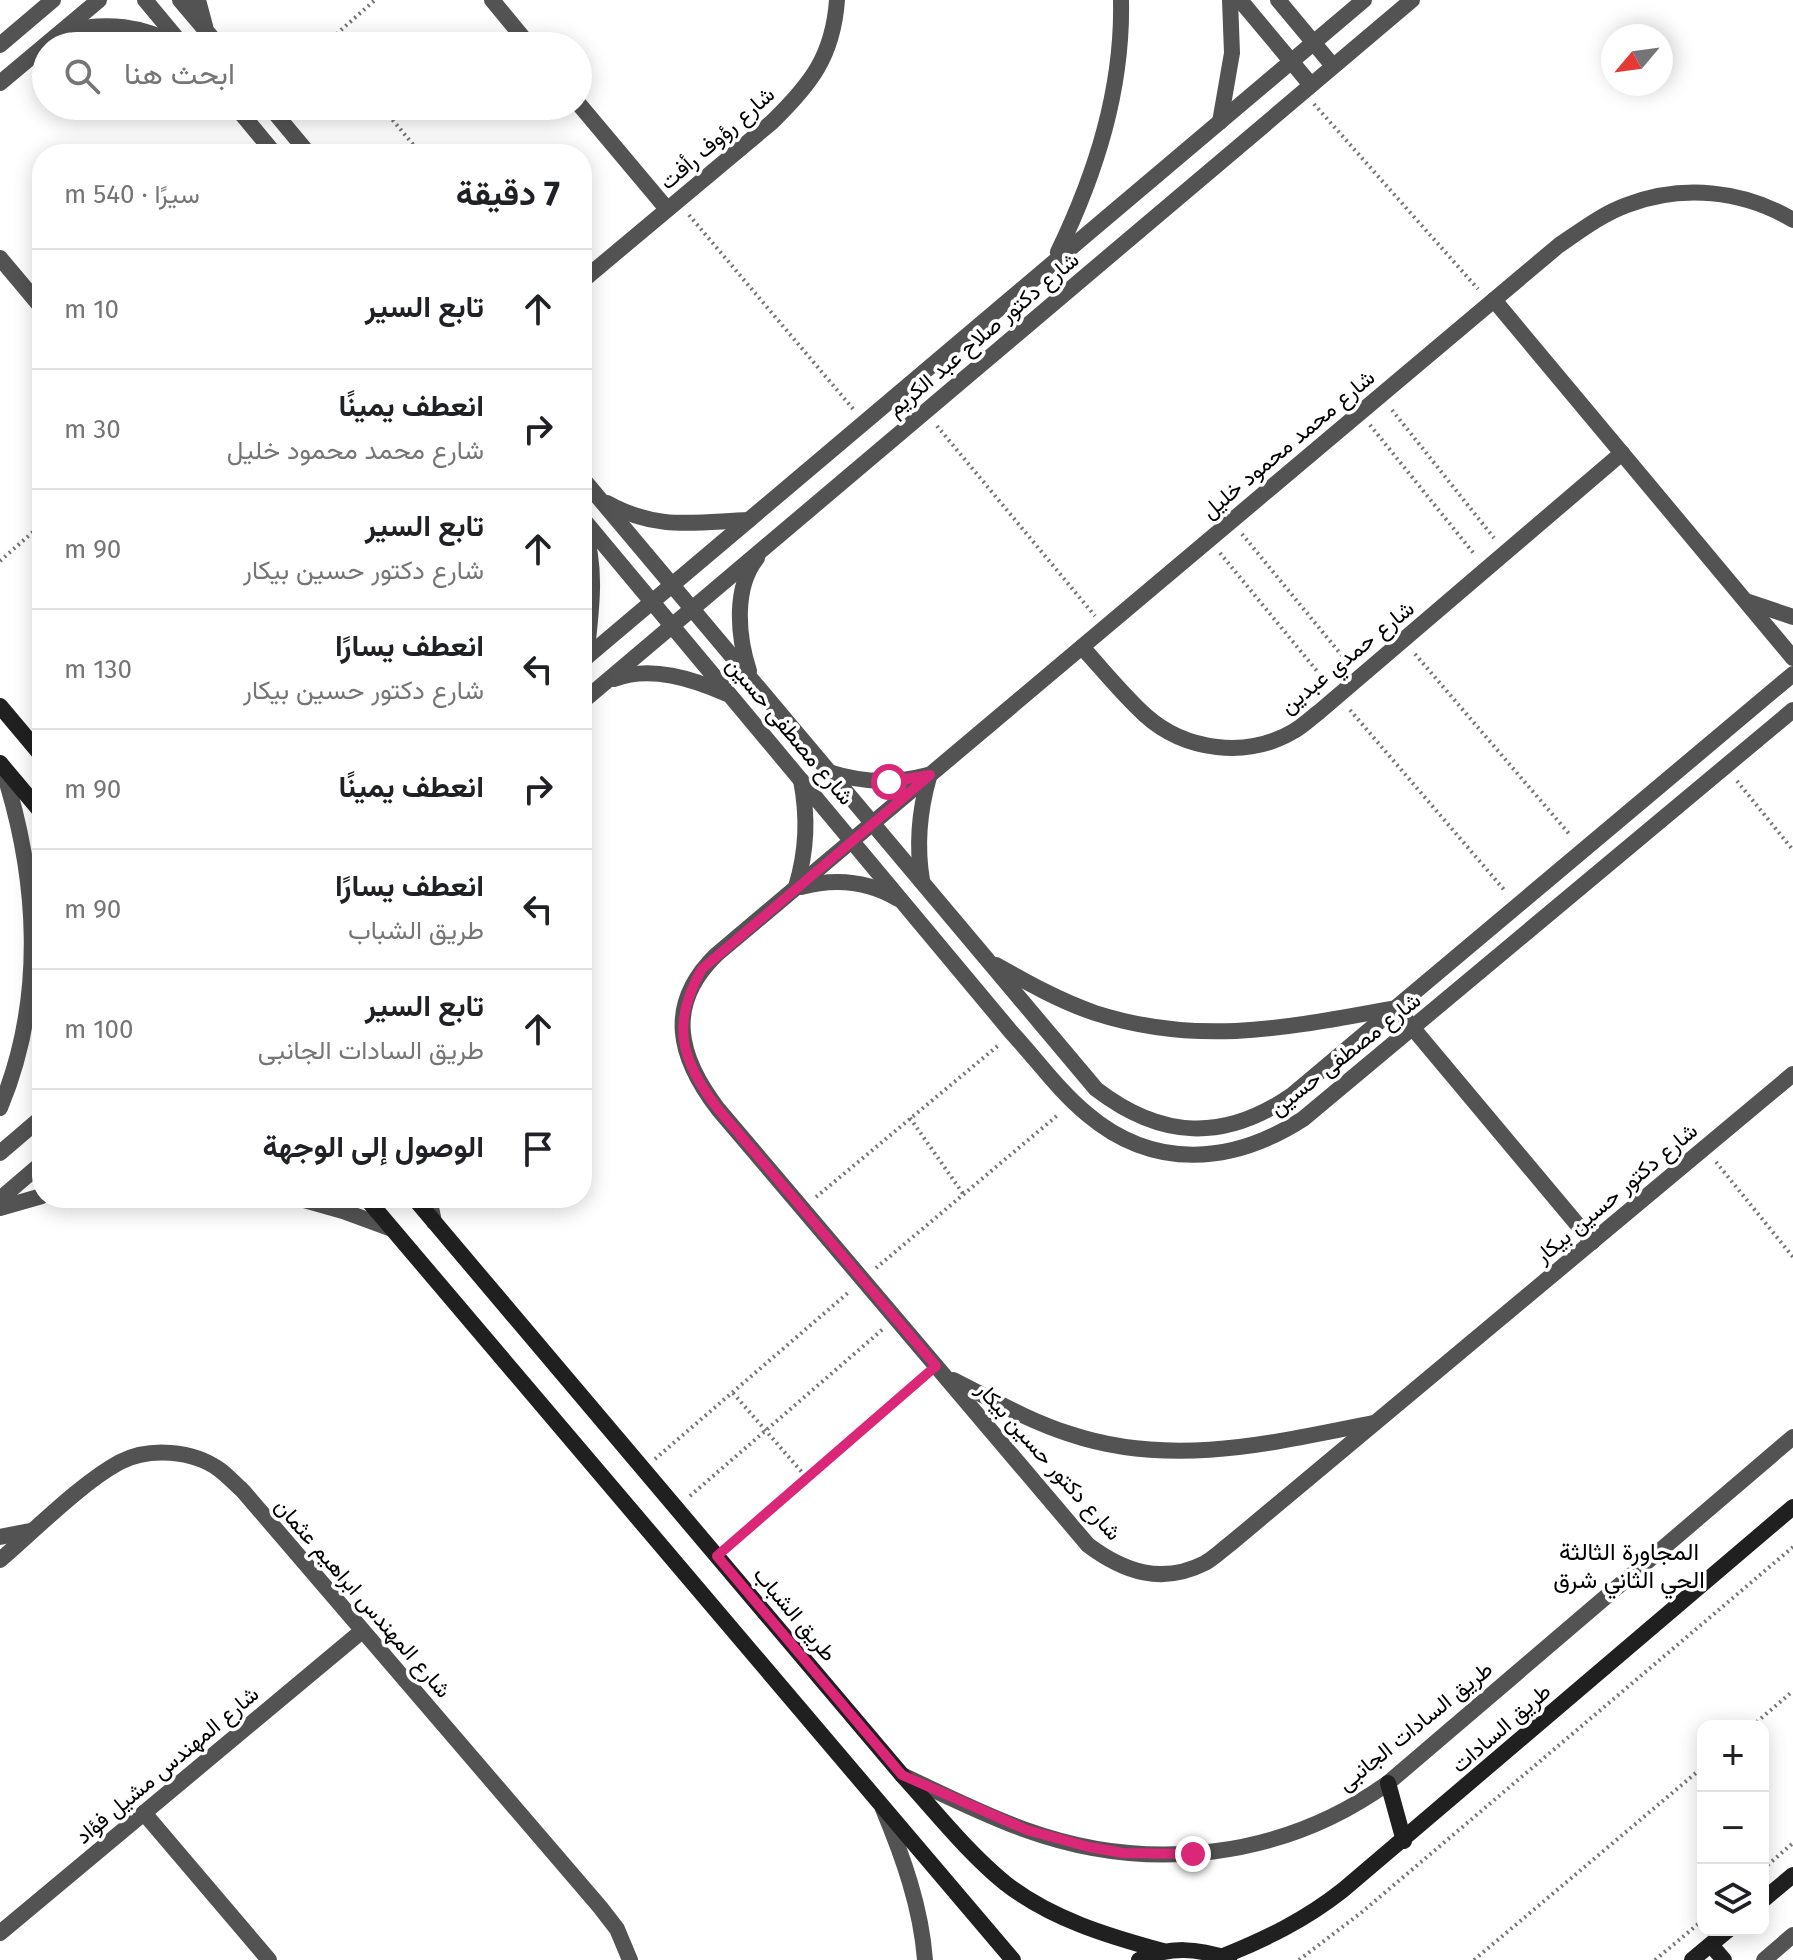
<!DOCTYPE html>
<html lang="ar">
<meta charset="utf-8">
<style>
body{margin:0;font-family:"Fira Sans",Vazirmatn,sans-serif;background:#f6f6f6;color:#202124;direction:rtl}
.controls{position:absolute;right:24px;bottom:24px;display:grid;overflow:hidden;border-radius:16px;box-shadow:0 4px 20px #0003}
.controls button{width:72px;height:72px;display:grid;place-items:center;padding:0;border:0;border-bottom:2px solid #e0e0e0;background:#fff;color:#202124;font:40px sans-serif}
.compass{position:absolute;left:1601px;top:24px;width:72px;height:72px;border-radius:50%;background:#fff;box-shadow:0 4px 20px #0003;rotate:241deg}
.stop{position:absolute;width:24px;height:24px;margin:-18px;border:6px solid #db2777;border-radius:50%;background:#fff}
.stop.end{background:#db2777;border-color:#fff;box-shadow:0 2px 8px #0008}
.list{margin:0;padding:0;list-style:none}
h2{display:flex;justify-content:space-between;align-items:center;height:104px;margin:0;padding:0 32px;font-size:34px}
h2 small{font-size:26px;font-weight:400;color:#757577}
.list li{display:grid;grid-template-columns:52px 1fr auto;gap:24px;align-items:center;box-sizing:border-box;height:120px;padding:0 32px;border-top:2px solid #e0e0e0}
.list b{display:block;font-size:30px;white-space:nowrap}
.list p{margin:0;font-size:26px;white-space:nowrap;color:#757577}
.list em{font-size:26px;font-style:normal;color:#757577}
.icon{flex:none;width:44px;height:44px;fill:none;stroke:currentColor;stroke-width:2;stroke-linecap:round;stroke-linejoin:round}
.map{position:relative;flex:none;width:1793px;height:1960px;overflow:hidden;direction:ltr}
.search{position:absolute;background:#fff;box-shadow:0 4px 20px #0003;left:32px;top:32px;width:560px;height:88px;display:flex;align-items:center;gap:20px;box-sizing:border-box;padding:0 28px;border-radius:44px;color:#757577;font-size:30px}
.panel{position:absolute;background:#fff;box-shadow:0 4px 20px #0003;left:32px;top:144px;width:560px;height:1064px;border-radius:32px;direction:rtl}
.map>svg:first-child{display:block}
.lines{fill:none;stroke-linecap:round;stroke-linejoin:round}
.path{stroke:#757575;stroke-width:4;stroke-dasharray:2 4;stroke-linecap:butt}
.minor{stroke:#535353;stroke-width:16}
.tertiary{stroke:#535353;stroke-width:16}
.secondary{stroke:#202020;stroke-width:16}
.route{stroke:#db2777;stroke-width:10}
.labels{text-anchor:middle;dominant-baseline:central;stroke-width:7;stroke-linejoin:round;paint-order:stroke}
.street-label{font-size:22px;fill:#000;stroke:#fff}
.neighbourhood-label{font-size:24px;fill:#000;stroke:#fff}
</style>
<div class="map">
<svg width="1793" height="1960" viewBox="0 0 1793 1960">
<rect width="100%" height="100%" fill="#fff"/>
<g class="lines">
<g class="path">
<path d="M323,46L375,0"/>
<path d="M1314,104L1478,289"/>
<path d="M381,106L421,154"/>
<path d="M689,215L854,410"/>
<path d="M1392,410L1494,538"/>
<path d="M1370,425L1475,555"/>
<path d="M937,426L1095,616"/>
<path d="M1242,534L1348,663"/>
<path d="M1220,553L1326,682"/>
<path d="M0,561L42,524"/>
<path d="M1415,654L1571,836"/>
<path d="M1350,710L1506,892"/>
<path d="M1737,781L1793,850"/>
<path d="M910,1118L964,1195"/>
<path d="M1716,1162L1793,1257"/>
<path d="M816,1197L1000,1044"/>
<path d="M876,1268L1059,1114"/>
<path d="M733,1393L807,1478"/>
<path d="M655,1459L849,1292"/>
<path d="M690,1496L883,1329"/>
<path d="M729,1546L922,1378"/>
<path d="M1752,1726L1793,1691"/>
<path d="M1763,1869L1793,1843"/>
<path d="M1299,1960L1362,1912L1793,1547"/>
<path d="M1474,1960L1703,1767"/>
<path d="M1655,1960L1703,1920"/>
</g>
<g class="minor">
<path d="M145,0L180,42"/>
<path d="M180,0L219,46"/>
<path d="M198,0L205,26"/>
<path d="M492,0L530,46"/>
<path d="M1240,0L1311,85"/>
<path d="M1278,0L1333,66"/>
<path d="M66,31C107,22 142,25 178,46"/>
<path d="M0,45L53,0"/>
<path d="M0,83L99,0"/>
<path d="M578,103L667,209"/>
<path d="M235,106L275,154"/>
<path d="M269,106L309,154"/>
<path d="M1220,122L1232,53L1230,0"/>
<path d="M1793,220C1743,190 1682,184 1627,205C1602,214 1580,231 1558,246L716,955C664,1006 679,1058 718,1109L1088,1545C1124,1572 1162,1585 1205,1563C1214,1558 1222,1550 1230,1544L1793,1074"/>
<path d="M1058,252C1096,173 1123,89 1121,0"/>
<path d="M0,258L42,308"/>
<path d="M582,281L772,122C811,84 833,56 837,0"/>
<path d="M1494,300L1793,658"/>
<path d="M582,478L1096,1089C1161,1139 1224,1142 1292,1095L1793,674"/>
<path d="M607,503C657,531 695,522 749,520"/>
<path d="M582,518L1012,1033C1037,1060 1059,1091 1087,1114C1154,1171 1233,1164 1303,1119L1793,710"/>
<path d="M583,525C598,570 591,611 586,658"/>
<path d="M1749,602L1793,617"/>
<path d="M1082,647C1102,669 1122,694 1145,715C1185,751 1247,759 1294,731C1303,726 1311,718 1319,712L1622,453"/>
<path d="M582,661L1364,0"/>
<path d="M749,671C738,637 733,588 757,558"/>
<path d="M614,679C651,665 693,679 727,694"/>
<path d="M582,702L1412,0"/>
<path d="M829,772C863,783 894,784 928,775"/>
<path d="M922,880C916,844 919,812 929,777"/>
<path d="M796,887C807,850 808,817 801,780"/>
<path d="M801,887C835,878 868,881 898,899"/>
<path d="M996,965C1028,983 1060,1001 1095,1013C1201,1047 1290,1027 1396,1008L1592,1242"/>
<path d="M0,1108C46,998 38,877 2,767"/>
<path d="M0,1153L42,1117"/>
<path d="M297,1198L343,1211L392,1229"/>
<path d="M429,1198L434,1222"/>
<path d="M0,1199L42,1163"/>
<path d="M0,1208L42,1196"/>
<path d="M953,1380C991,1399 1029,1421 1070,1434C1171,1468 1272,1443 1373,1423"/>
<path d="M0,1537L30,1531"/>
<path d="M0,1560C34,1531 81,1483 120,1462C149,1447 193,1450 220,1470C228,1476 235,1484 243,1491L600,1907L617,1929L630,1960"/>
<path d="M883,1809C903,1857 921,1907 925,1960"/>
<path d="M144,1813L269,1960"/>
<path d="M0,1933L362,1631"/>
</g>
<g class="tertiary">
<path d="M902,1775C943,1794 984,1815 1026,1830C1148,1874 1282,1859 1388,1783L1793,1437"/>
<path d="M1764,1960L1793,1935"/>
</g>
<g class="secondary">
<path d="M0,706L42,756"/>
<path d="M0,763L42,813"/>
<path d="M366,1198L1013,1960"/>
<path d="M414,1198L902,1775C935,1811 967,1852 1005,1883C1051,1919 1108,1936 1163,1951"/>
<path d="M1388,1783L1404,1841"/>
<path d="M1763,1900L1793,1875"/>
<path d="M1711,1945L1724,1960"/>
<path d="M1221,1957C1266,1939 1305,1920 1343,1890L1793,1507"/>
<path d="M1139,1960C1169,1946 1198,1948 1229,1959"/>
<path d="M1692,1960L1728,1930"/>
</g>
</g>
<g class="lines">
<path class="route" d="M889,782L930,775L702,969C670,1024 681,1061 718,1109L936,1366L717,1556L902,1775L1027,1830L1089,1847L1123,1853L1193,1854"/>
</g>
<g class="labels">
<g class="street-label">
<text transform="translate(717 138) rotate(-41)">شارع رؤوف رأفت</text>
<text transform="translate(983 334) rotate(-40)">شارع دكتور صلاح عبد الكريم</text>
<text transform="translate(1288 444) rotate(-40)">شارع محمد محمود خليل</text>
<text transform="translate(1347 657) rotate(-39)">شارع حمدي عبدين</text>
<text transform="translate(790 731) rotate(50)">شارع مصطفى حسين</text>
<text transform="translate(1345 1054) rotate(-38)">شارع مصطفى حسين</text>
<text transform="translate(1616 1193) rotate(-40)">شارع دكتور حسين بيكار</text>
<text transform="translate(1049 1461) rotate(48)">شارع دكتور حسين بيكار</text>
<text transform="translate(363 1598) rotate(49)">شارع المهندس ابراهيم عثمان</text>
<text transform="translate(795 1614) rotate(50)">طريق الشباب</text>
<text transform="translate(1415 1726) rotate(-39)">طريق السادات الجانبى</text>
<text transform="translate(1501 1728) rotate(-41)">طريق السادات</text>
<text transform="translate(167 1765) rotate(-40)">شارع المهندس مشيل فؤاد</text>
</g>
<g class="neighbourhood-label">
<text x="1629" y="1552">المجاورة الثالثة<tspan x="1629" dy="28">الحي الثاني شرق</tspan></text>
</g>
</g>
</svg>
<div class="controls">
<button>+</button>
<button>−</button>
<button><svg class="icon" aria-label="layers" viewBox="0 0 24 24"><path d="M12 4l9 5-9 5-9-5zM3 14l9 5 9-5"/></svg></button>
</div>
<svg class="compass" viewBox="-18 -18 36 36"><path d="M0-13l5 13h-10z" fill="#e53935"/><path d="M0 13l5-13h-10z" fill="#757577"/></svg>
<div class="stop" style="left:889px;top:782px"></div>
<div class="stop end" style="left:1193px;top:1854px"></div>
<div class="search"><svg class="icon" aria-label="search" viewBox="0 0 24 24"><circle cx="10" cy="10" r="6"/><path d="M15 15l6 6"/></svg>ابحث هنا</div>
<section class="panel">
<h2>7 دقيقة<small>سيرًا · 540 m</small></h2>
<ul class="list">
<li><svg class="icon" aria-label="ahead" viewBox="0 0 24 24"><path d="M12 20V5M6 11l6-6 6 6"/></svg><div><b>تابع السير</b></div><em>10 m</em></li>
<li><svg class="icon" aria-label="right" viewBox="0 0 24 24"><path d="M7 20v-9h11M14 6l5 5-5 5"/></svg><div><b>انعطف يمينًا</b><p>شارع محمد محمود خليل</p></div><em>30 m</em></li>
<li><svg class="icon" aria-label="ahead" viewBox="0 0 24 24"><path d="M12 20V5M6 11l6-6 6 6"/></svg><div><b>تابع السير</b><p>شارع دكتور حسين بيكار</p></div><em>90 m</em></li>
<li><svg class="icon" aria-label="left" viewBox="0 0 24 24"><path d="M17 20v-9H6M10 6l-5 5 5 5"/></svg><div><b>انعطف يسارًا</b><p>شارع دكتور حسين بيكار</p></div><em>130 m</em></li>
<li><svg class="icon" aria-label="right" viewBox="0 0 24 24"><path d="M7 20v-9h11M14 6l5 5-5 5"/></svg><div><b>انعطف يمينًا</b></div><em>90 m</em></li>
<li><svg class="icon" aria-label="left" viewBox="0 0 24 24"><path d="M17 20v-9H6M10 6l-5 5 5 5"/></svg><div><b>انعطف يسارًا</b><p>طريق الشباب</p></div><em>90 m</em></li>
<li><svg class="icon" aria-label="ahead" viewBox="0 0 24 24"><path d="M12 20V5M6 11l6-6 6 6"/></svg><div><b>تابع السير</b><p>طريق السادات الجانبى</p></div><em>100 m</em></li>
<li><svg class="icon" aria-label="arrive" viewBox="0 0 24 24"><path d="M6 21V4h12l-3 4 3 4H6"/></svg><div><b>الوصول إلى الوجهة</b></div></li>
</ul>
</section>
</div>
